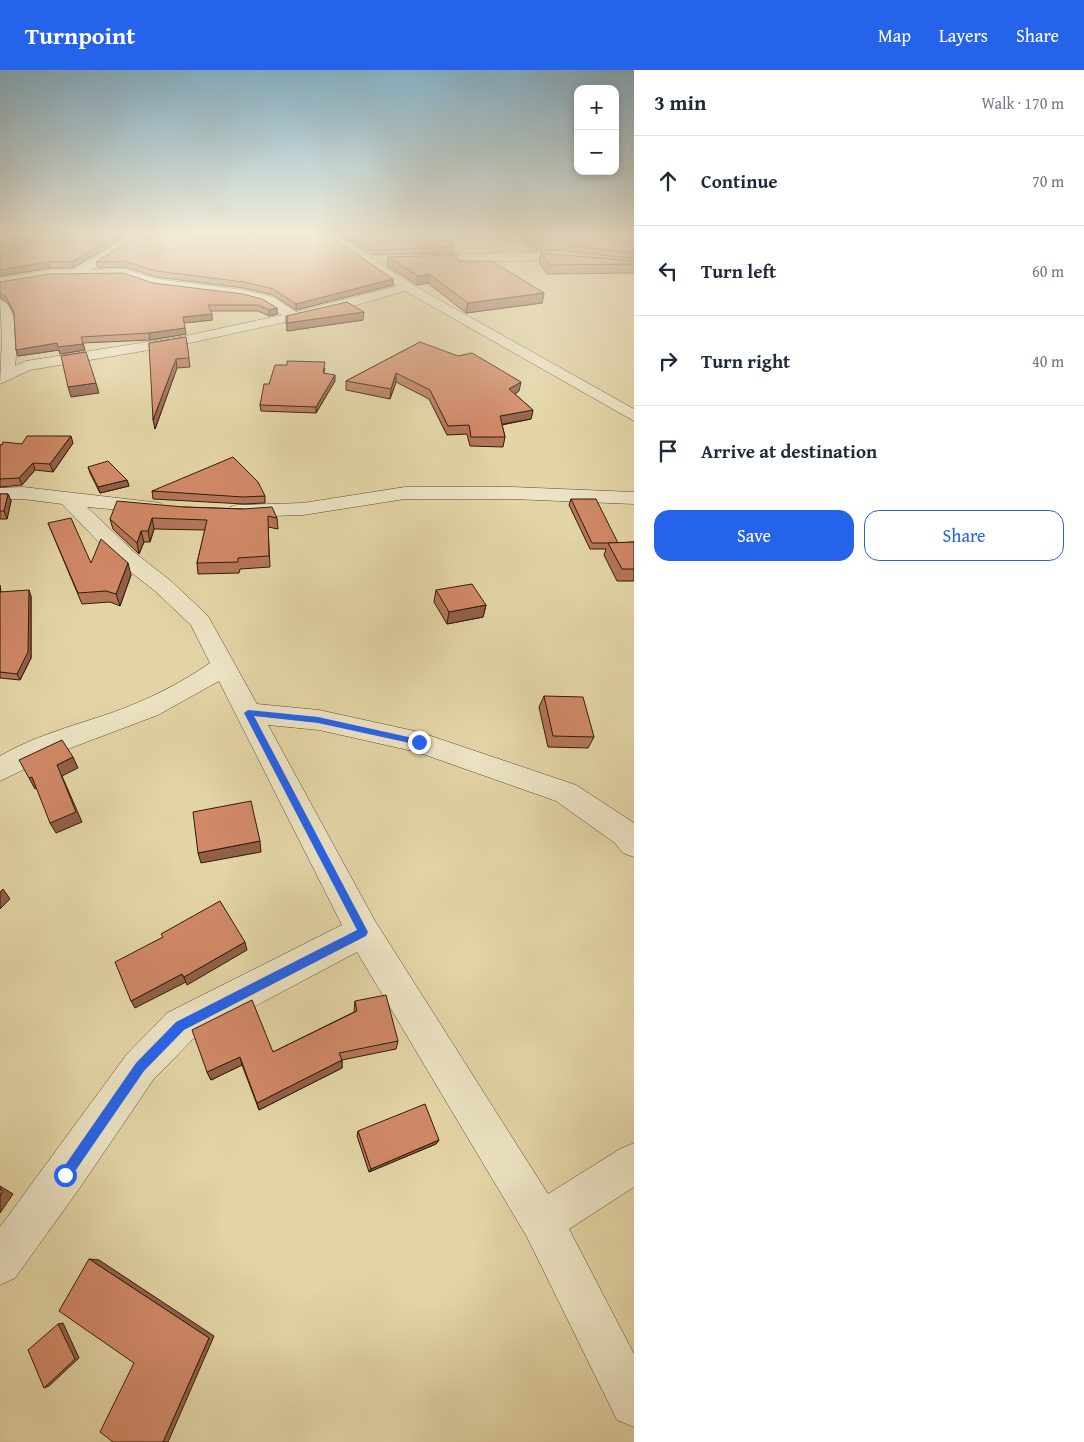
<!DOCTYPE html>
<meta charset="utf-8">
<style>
body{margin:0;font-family:"Gentium Book Plus",serif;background:#f2f2f3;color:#1f2937}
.controls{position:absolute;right:15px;top:15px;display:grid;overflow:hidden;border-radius:10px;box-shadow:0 2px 8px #0003}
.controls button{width:45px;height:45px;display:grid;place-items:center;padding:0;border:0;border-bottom:1px solid #e0e1e3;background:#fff;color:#1f2937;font:25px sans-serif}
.stop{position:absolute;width:15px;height:15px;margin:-11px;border:4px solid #2563eb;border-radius:50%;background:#fff}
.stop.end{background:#2563eb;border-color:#fff;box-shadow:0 1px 5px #0008}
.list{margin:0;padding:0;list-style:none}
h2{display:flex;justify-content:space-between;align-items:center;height:65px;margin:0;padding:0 20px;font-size:21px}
h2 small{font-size:16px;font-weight:400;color:#747a83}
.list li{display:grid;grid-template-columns:32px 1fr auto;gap:15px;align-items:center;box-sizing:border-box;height:90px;padding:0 20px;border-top:1px solid #e0e1e3}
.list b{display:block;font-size:19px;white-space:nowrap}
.list em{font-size:16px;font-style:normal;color:#747a83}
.actions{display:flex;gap:10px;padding:15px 20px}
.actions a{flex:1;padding:11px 0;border:1px solid #2563eb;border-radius:15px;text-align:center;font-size:18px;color:#2563eb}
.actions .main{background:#2563eb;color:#fff}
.icon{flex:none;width:28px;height:28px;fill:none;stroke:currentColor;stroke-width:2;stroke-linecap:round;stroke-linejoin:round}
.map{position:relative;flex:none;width:634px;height:1372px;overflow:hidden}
header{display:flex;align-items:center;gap:30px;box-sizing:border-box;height:70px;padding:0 25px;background:#2563eb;color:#fff}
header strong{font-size:24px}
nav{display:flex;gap:28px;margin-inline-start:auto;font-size:18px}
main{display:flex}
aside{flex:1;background:#fff}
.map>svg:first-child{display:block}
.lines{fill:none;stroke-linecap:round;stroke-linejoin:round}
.minor-casing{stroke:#5e4a2e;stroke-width:1}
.minor{fill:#ede4c5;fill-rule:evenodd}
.wall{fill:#b47659;stroke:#311b06}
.shaded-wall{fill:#926049;stroke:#311b06}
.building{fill:#d18968;stroke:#311b06}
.route{fill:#2563eb}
</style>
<header>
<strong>Turnpoint</strong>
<nav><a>Map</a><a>Layers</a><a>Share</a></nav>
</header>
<main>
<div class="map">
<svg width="634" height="1372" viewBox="0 0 634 1372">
<rect width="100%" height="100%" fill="#e4d5a6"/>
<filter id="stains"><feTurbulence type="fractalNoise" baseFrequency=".004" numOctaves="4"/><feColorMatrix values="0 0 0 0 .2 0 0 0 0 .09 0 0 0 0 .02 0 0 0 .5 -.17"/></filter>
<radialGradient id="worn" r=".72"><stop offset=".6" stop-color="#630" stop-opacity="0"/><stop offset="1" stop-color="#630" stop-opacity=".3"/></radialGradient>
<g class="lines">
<defs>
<g id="minor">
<path d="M131,165H144L91,200L125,199L156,209L244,220L273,227L296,242L397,216L324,165H337L411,214L634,339V351L405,221L336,241L185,274L30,300L0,314L2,268L0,230C20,235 17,280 15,296L26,291L185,266L282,245L263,233L244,228L154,217L124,207L50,208L0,216V208L50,200H74Z"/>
<path d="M555,182L634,191V199L555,190L422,193L416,189L422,185Z"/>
<path d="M23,417L161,433L164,437L161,441L154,443L87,437L134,482L171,511L208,546L257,634L319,640L419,662L576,715L634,753V787L623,783L615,773L556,731L417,682L319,660L268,655L375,851L548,1124L620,1079L634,1073V1117L569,1159L634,1284V1357L617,1350L527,1167L357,882L193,969L153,1010L79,1119L15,1208L0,1215V1157L127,984L167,943L342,855L219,611L158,645L60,682L0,711V686C34,666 73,656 111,643C145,631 180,614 210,593L191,555L155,521L118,492L62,434L23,429L0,430V418Z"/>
<path d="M405,417H512L634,422V434L512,429H405L303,445L237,447L230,445L227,441L230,437L237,435L303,433Z"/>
</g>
</defs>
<use href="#minor" class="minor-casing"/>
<use href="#minor" class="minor"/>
</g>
<g class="wall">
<path d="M128,165L73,198H50L0,206Z"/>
<path d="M138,165L393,209V215L296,240L273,225L244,218L156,207L125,197L98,198L96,192Z"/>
<path d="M340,165H450L454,177L453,183L372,185Z"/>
<path d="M520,165H634V189L555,180L531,181Z"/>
<path d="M541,183L634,191V203L547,204L539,192Z"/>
<path d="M388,187L459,191L544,223L542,233L466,243L428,213L417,215L387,196Z"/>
<path d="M0,212L153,213L277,238V244L269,246L258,241H211L212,250L184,253L186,264L150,270L83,273L85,280L60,284L59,280L18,286L16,280L14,245L8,233L0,228Z"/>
<path d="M286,246L363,250L287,261V254H286Z"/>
<path d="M186,267L190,297L177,298L155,359L149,273Z"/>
<path d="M420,272L519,321L515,324L533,340L531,349L502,355L505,367L503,377L470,376L467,364L447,365L429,329L396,312L390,329L346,320V311Z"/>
<path d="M325,298L324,303L335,311L316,343L261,341L260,335L269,314Z"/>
<path d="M73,373L53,402L35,400L22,415L0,417V375Z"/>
<path d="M88,397L127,410L129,416L100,423L90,403Z"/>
<path d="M152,421L265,426V433L244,434L153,429Z"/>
<path d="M0,424H8L11,431L7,449H0Z"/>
<path d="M571,429L618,473L634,472V511H617L604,485L606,479H590L569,435Z"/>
<path d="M183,437L243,439L277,448L278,459L268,457L270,497L240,499L239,503L198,504L197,493L205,460L154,459L150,472H144L139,484L113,459L110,449Z"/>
<path d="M48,453L91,493L131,505L120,536L110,532L82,534L53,465Z"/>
<path d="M0,515L1,522L31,526V588L20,610L0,608Z"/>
<path d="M436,520L486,535L483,547L447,554L434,532Z"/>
<path d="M544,626L594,667L588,678L548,677L539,637Z"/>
<path d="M355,931L398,971L396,979L342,990V998L259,1040L242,995L211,1010L207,1002L273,982L354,942Z"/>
<path d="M358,1061L439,1070L436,1074L369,1102L357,1066Z"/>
</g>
<g class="shaded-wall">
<path d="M118,165H128L73,198L72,192Z"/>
<path d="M48,192L50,198L0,206V200Z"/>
<path d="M429,204L428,213L417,215L418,206Z"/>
<path d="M393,209V215L296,240V234Z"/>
<path d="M544,223L542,233L466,243L468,233Z"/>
<path d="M277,238V244L269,246V240Z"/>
<path d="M364,242L363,250L287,261V253Z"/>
<path d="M212,244V250L184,253L183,247Z"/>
<path d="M185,258L186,264L150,270L149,263Z"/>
<path d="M57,273L83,274L85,280L60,284L59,280L18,286L16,280Z"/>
<path d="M176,289L177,298L155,359L153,350Z"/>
<path d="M396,303V312L390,329L391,319Z"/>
<path d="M335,305V311L316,343V337Z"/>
<path d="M521,312L519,321L507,329L509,319Z"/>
<path d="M96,313L99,323L71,327L68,317Z"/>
<path d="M533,340L531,349L498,355L500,346Z"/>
<path d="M71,366L73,373L53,402L50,394Z"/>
<path d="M33,393L35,400L22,415L19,408Z"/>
<path d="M127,410L129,416L100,423L98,417Z"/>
<path d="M8,424L11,431L7,449L4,441Z"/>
<path d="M152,448L154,459L150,472L148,461Z"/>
<path d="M141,461L144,472L139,484L137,473Z"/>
<path d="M128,493L131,505L120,536L116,524Z"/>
<path d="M29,520L31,526V588L20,610L17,604Z"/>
<path d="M486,535L483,547L447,554L449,542Z"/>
<path d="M73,687L78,698L62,706L82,752L56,763L50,753L57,695Z"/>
<path d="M32,707L38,717L35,719L29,708Z"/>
<path d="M260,771L261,782L201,793L198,783Z"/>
<path d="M3,819L10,829L0,839V822Z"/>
<path d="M245,872L247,880L187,915L184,907Z"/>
<path d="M182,904L186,912L135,938L131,931Z"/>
<path d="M240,987L242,995L211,1010L207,1002Z"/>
<path d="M342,990V998L259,1040L257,1033Z"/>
<path d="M439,1070L436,1074L369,1102L371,1099Z"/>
<path d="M0,1116L13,1124L0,1143Z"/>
<path d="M89,1189L99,1190L214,1266L168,1372H163L209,1268Z"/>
<path d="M63,1253L79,1288L49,1316L44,1318L58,1254Z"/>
</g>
<g class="building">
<path d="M0,165H118L72,192H48L0,200Z"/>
<path d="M138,165H329L393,209L296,234L273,219L244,212L156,201L124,191L96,192Z"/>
<path d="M348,165H450L454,177L372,180Z"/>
<path d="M525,165H634V183L557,174L532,175Z"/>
<path d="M541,183L634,191V194L549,195Z"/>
<path d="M457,185L459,191H492L544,223L468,233L429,204L418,206L388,187Z"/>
<path d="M123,203L153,213L243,224L262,229L277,238L269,240L258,235H208L212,244L183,247L185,258L149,263L81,267L83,274L58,277L57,273L16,280L14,242L6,227L0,223V212L49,204Z"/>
<path d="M347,232L364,242L287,253L288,247L286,246Z"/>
<path d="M186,267L189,288L176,289L153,350L149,273Z"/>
<path d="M420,272L458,286L472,283L521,312L509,319L533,340L500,346L505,367H471L469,355L448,356L430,320L396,303L391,319L346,311Z"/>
<path d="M86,282L96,313L68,317L61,286Z"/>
<path d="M287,291L325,292L323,303L335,305L316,337L260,335L264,314H269L275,295H287Z"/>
<path d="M27,366H71L50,394L33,393L19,408L0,409V375H2L3,372L22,374Z"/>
<path d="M233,387L258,412L265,426L243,427L152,421Z"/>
<path d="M108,391L127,410L98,417L88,397Z"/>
<path d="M0,424H8L4,441H0Z"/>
<path d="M571,429H596L618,473H592Z"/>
<path d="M117,431L183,437L243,439L272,437L277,448L268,446L269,486L238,488V492L197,493L207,450L152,448L148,461H141L137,473L110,449Z"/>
<path d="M71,448L91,493L101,469L128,493L116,524L106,521L78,523L48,453Z"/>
<path d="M634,472V499H622L608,473Z"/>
<path d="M472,514L486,535L449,542L436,520Z"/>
<path d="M29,520L28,582L17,604L0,602V522Z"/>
<path d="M544,626L583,627L594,667L553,666Z"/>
<path d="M62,670L73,687L57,695L76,742L50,753L32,707L29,708L19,690Z"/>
<path d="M251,731L260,771L198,783L193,742Z"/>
<path d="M220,831L245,872L184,907L182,904L131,931L115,892L163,867L161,864Z"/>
<path d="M386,925L398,971L339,983L342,990L257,1033L240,987L207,1002L192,960L252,930L273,982L357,941L355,931Z"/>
<path d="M425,1034L439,1070L371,1099L358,1061Z"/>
<path d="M0,1119L3,1121L0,1126Z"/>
<path d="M89,1189L209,1268L163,1372H113L100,1362L134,1293L59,1241Z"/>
<path d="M58,1254L75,1289L44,1318L28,1280Z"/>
</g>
<linearGradient id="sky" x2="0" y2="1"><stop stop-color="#87b6d0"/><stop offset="0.46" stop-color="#f3ecd7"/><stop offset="1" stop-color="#f3ecd7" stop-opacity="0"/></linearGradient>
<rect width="634" height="357" fill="url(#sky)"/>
<path class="route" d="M248,640L318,647L422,670L423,672L419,675L318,653L254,646L368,862L366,866L184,960L144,1001L69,1110L65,1111L61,1110L59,1105L61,1101L136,993L176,952L357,860L244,643Z"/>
<rect width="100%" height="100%" filter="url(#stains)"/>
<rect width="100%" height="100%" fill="url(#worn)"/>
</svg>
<div class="controls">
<button>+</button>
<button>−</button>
</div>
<div class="stop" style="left:65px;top:1105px"></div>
<div class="stop end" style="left:419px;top:672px"></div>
</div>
<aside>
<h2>3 min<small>Walk · 170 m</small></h2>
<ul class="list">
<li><svg class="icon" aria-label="ahead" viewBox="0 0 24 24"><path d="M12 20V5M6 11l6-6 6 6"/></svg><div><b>Continue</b></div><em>70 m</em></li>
<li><svg class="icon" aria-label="left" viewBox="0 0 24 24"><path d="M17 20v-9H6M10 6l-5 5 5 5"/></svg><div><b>Turn left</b></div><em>60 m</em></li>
<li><svg class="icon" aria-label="right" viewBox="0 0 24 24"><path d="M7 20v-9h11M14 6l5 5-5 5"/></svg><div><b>Turn right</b></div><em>40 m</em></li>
<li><svg class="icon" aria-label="arrive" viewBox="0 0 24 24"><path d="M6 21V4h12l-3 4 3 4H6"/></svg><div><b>Arrive at destination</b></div></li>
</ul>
<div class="actions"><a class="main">Save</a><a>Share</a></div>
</aside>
</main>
